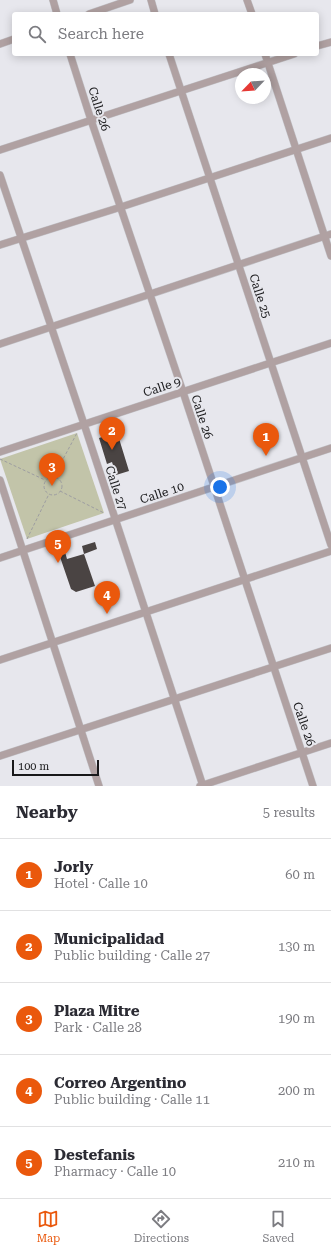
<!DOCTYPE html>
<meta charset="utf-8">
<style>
body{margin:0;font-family:"Roboto Serif",serif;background:#f7f7f7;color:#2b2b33}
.compass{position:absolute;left:235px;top:68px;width:36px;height:36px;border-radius:50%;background:#fff;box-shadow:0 2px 10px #0003;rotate:245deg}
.scale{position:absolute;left:12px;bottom:10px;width:87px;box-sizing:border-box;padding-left:4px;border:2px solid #18181a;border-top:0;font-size:11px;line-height:14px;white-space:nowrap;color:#18181a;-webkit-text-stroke:3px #e7e7ed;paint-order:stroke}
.you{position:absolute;left:220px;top:487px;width:14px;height:14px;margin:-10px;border:3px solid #fff;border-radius:50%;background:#1a73e8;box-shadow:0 0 0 6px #1a73e833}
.badge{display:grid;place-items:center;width:26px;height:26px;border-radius:50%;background:#ea580c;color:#fff;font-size:13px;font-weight:700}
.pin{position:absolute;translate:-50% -33px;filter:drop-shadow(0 1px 2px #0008)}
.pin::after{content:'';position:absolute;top:21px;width:14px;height:12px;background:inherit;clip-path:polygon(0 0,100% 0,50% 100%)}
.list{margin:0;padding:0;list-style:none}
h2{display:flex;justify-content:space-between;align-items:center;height:52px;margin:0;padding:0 16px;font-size:17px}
h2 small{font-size:13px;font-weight:400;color:#7c7c81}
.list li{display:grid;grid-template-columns:26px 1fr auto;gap:12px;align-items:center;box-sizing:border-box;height:72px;padding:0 16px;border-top:1px solid #e1e1e2}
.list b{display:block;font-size:15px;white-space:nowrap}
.list p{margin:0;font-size:13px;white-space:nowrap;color:#7c7c81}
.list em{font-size:13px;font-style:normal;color:#7c7c81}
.icon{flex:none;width:22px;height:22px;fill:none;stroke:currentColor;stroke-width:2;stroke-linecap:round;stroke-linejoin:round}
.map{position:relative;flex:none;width:331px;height:786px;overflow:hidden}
.search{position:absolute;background:#fff;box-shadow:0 2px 10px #0003;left:12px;right:12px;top:12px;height:44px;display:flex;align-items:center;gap:10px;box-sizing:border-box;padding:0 14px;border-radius:4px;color:#7c7c81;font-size:15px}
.sheet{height:412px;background:#fff}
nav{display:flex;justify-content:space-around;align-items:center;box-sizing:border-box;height:56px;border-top:1px solid #e1e1e2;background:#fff;font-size:11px;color:#7c7c81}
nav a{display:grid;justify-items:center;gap:2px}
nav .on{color:#ea580c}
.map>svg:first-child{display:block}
.green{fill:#c2c4a9}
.building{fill:#4a4443}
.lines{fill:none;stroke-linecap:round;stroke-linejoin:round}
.minor-casing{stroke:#c2c2c7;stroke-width:8}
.path{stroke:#9d9da1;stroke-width:1;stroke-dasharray:3 2;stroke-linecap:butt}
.minor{stroke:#b0a1a2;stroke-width:7}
.labels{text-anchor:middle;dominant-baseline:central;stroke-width:4;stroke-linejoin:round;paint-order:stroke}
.street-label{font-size:12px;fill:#18181a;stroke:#e7e7ed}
</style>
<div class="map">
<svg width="331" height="786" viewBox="0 0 331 786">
<rect width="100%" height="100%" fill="#e7e7ed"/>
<path class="green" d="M77,433L104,513L27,539L0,459Z"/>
<g class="building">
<path d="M117,432L129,471L116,475L112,462L107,464L99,438Z"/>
<path d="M95,542L97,549L84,554L95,586L76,592L71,589L59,554L65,552L67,559L84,554L82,546Z"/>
</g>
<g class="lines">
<defs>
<g id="minor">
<path d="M53,0L57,14"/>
<path d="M151,0L155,14"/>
<path d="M247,0L252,14"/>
<path d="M89,14L130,0"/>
<path d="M0,44L14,39"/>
<path d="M317,46L331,42"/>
<path d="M70,54L91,120L183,392L313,786"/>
<path d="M169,54L331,545"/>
<path d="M265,54L331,256"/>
<path d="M0,150L294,54"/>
<path d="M0,175L84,424L203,786"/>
<path d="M0,245L121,207L331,138"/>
<path d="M0,344L331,234"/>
<path d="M0,452L331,343"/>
<path d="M0,480L99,786"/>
<path d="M0,558L331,448"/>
<path d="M0,660L331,551"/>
<path d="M0,756L331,648"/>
<path d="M200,786L331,743"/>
</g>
</defs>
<use href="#minor" class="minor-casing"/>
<g class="path">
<path d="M0,459L45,480"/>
<path d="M54,476L77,433"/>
<circle cx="53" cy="486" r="9"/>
<path d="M60,491L104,513"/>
<path d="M27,539L49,494"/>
</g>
<use href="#minor" class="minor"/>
</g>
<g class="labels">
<g class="street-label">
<text transform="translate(99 109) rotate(72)">Calle 26</text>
<text transform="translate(260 296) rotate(72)">Calle 25</text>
<text transform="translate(162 387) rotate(-18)">Calle 9</text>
<text transform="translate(202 417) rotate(72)">Calle 26</text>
<text transform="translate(116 488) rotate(72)">Calle 27</text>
<text transform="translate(162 493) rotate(-18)">Calle 10</text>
<text transform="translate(304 724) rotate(71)">Calle 26</text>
</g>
</g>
</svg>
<svg class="compass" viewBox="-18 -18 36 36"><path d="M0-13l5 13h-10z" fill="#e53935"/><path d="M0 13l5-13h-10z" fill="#7c7c81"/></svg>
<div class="scale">100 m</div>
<div class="you"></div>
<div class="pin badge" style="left:266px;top:456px">1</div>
<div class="pin badge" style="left:112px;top:450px">2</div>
<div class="pin badge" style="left:52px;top:486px">3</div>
<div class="pin badge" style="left:107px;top:614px">4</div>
<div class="pin badge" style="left:58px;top:563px">5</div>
<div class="search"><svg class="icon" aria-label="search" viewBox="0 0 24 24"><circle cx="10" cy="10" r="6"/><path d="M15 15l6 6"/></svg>Search here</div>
</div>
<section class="sheet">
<h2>Nearby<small>5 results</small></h2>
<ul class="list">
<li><span class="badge">1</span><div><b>Jorly</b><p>Hotel · Calle 10</p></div><em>60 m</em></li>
<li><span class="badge">2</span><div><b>Municipalidad</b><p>Public building · Calle 27</p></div><em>130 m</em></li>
<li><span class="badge">3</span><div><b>Plaza Mitre</b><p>Park · Calle 28</p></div><em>190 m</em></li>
<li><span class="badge">4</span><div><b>Correo Argentino</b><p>Public building · Calle 11</p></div><em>200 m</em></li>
<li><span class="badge">5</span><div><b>Destefanis</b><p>Pharmacy · Calle 10</p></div><em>210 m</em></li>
</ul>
</section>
<nav>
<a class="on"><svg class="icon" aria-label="map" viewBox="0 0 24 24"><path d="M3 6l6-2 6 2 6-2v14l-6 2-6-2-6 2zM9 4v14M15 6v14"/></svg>Map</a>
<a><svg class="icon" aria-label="directions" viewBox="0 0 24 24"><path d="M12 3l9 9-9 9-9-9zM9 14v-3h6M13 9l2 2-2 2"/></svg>Directions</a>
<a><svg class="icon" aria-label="saved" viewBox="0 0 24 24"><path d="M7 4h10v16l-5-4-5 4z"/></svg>Saved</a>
</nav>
